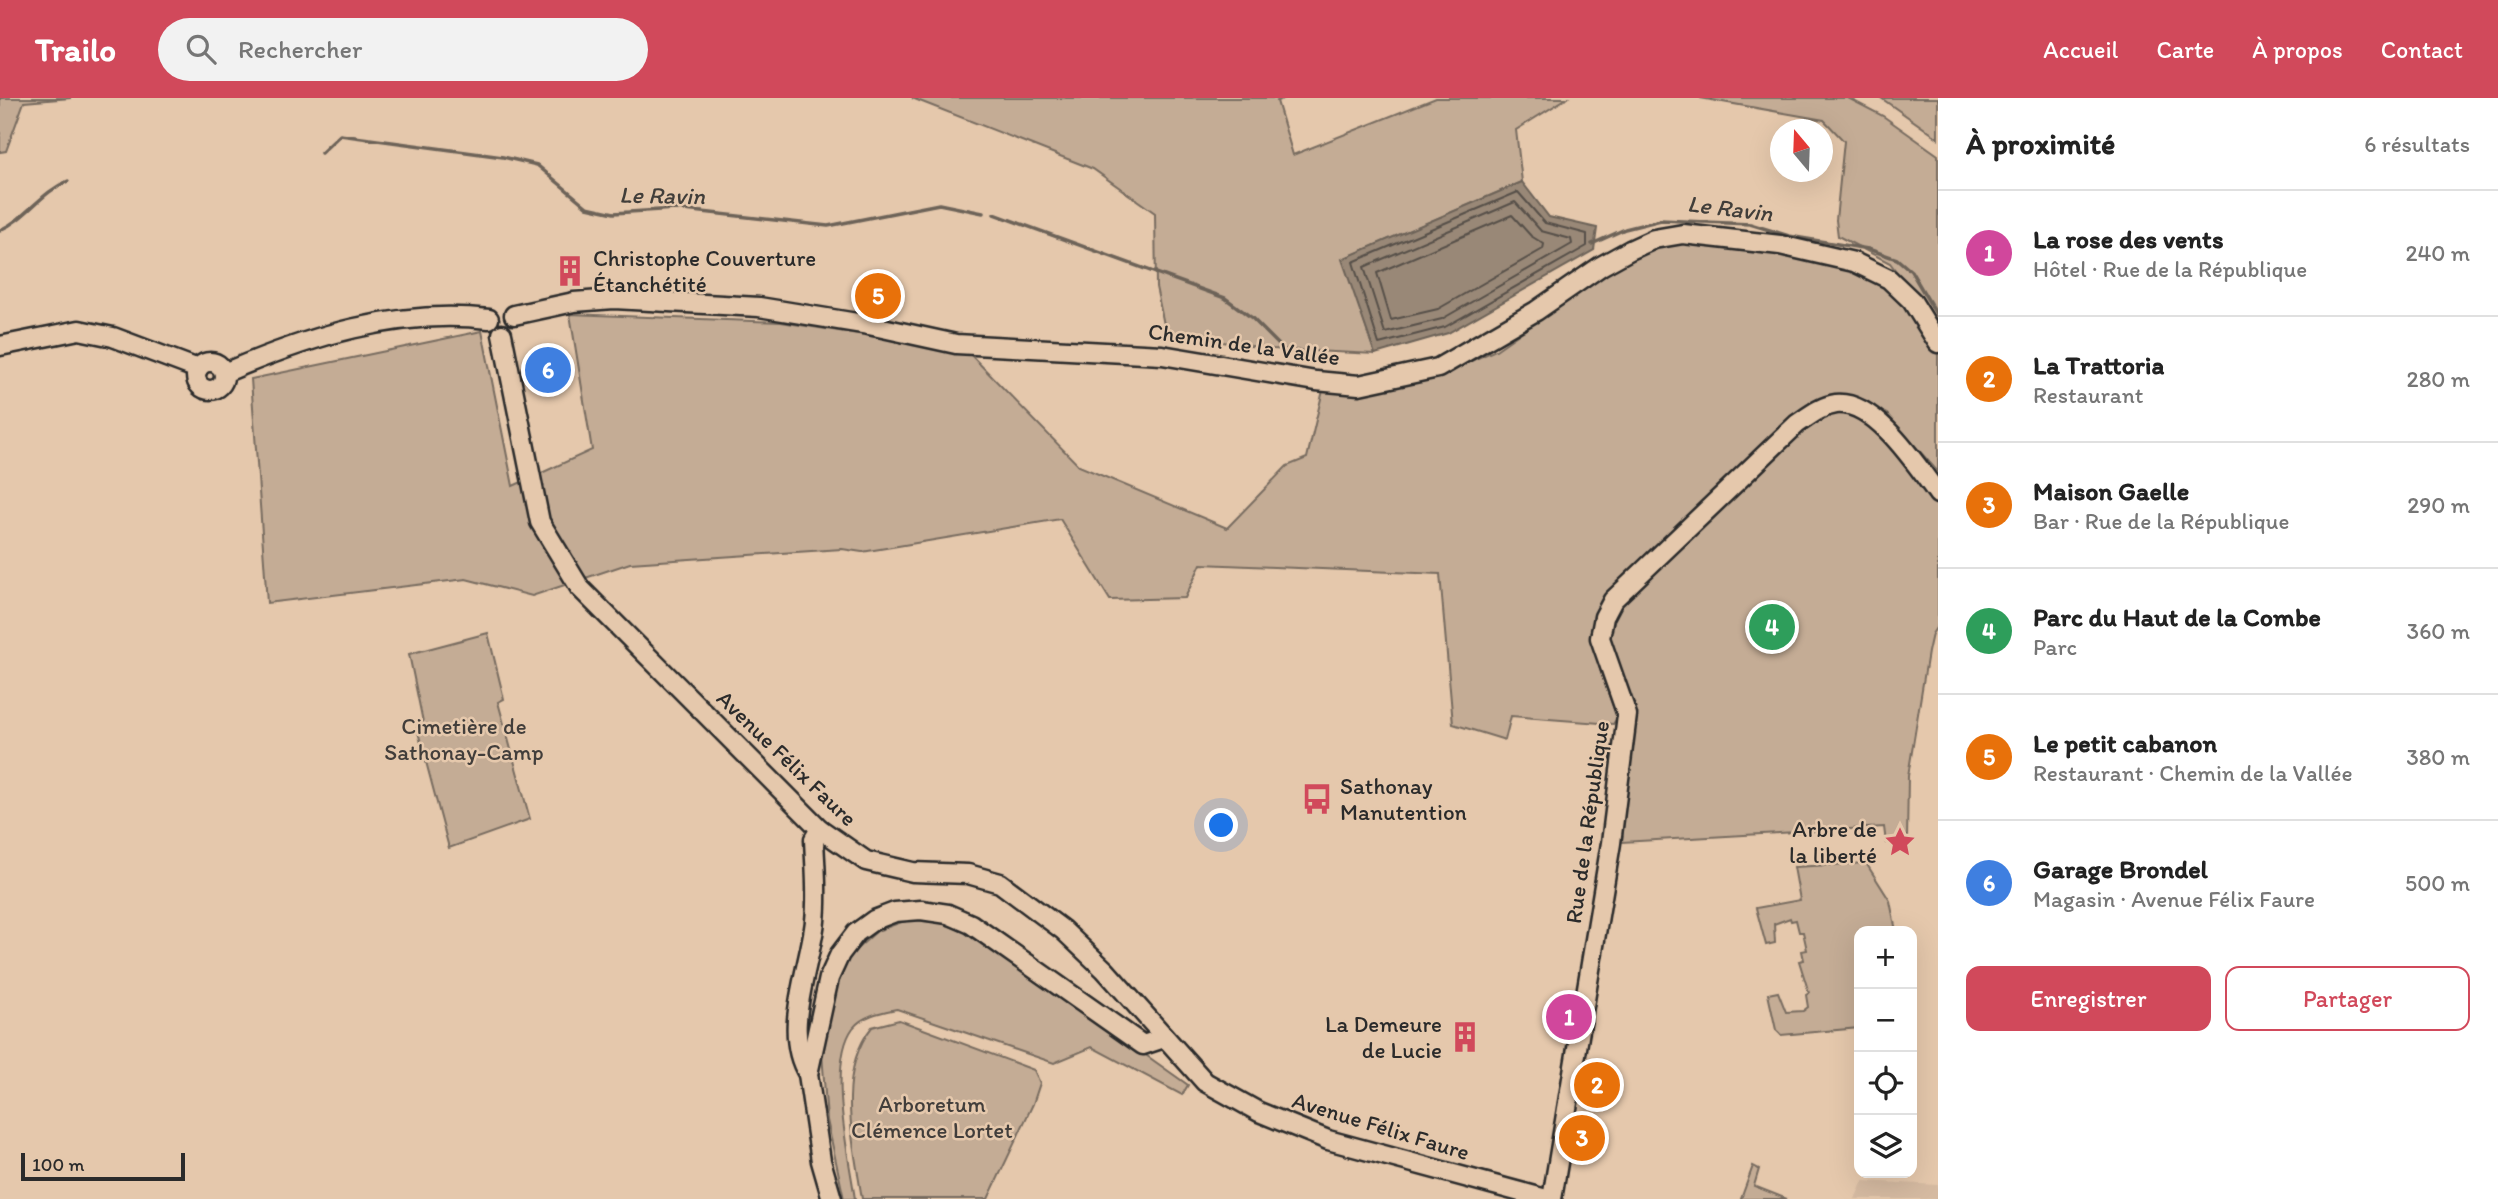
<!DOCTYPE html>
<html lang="fr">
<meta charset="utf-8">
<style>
body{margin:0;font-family:Itim,sans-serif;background:#f2f2f2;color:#222}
.controls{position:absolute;right:21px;bottom:21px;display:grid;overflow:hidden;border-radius:14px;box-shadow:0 7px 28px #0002}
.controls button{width:63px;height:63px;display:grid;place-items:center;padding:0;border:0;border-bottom:2px solid #e0e0e0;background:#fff;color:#222;font:35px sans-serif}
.compass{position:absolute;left:1770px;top:21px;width:63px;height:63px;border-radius:50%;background:#fff;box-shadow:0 7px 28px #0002;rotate:341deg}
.scale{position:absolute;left:21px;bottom:18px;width:164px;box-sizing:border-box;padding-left:7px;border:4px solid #2b2b2b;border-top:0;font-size:19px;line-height:24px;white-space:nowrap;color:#2b2b2b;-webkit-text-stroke:5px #e5c8ac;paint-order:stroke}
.you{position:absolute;left:1222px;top:728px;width:24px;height:24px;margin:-18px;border:5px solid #fff;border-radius:50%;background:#1a73e8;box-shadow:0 0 0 10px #1a73e833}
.badge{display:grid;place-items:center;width:46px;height:46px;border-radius:50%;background:#d1495b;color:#fff;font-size:23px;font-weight:700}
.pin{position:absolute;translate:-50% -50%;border:4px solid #fff;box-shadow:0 2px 7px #0006}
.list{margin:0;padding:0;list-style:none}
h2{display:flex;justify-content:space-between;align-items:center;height:91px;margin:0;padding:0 28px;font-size:30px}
h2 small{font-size:23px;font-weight:400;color:#767676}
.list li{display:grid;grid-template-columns:46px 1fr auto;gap:21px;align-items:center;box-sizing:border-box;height:126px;padding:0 28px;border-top:2px solid #e0e0e0}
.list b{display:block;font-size:26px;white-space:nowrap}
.list p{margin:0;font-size:23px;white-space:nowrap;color:#767676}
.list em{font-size:23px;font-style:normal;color:#767676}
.actions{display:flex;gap:14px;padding:21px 28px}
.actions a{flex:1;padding:16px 0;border:2px solid #d1495b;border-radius:14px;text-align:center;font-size:24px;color:#d1495b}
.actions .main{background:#d1495b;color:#fff}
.icon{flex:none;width:38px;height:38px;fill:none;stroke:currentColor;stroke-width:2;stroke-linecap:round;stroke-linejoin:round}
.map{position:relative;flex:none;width:1938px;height:1101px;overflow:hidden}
header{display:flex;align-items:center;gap:42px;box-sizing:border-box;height:98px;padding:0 35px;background:#d1495b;color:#fff}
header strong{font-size:33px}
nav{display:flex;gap:38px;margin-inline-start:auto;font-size:24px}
.search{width:490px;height:63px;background:#f2f2f2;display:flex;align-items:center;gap:18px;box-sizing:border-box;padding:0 24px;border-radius:38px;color:#767676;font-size:26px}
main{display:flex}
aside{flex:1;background:#fff}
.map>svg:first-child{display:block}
.built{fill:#d5baa1}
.green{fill:#c4ac95;stroke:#786c60;stroke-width:2}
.water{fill:#987;stroke:#6d6359;stroke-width:2}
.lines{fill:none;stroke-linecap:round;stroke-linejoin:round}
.shore{stroke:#575049;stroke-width:2}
.stream{stroke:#6d6359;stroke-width:3.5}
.secondary-casing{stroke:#2b2b2b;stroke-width:23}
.secondary{stroke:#e5c8ac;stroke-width:18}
.labels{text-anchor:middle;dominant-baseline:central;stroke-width:5;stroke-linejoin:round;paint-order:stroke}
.poi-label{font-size:23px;fill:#2b2b2b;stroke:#e5c8ac;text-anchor:start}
.street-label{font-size:23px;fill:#2b2b2b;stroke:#e5c8ac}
.park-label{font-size:23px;fill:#423e3b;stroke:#e5c8ac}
.water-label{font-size:24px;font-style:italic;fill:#413e3a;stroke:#e5c8ac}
</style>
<header>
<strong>Trailo</strong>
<div class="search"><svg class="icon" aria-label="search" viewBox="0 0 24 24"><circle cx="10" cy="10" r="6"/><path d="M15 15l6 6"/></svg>Rechercher</div>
<nav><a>Accueil</a><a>Carte</a><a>À propos</a><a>Contact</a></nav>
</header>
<main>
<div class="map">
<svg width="1938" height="1101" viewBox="0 0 1938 1101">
<rect width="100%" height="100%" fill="#e5c8ac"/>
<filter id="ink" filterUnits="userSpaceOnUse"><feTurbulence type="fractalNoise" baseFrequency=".0143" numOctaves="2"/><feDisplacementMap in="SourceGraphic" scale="14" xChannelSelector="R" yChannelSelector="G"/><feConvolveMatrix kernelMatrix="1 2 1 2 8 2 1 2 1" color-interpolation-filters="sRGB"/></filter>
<g filter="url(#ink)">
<path class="built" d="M1863,1083L1938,1087V1101H1855Z"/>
<g class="green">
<path d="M0,0H71L24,4L6,53L0,54Z"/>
<path d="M912,0H1285L1277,3L1293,57L1436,0H1567L1516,32L1522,84L1343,161L1375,256L1272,251L1166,236L1156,189L1155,115L1093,71Z"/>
<path d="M1700,0H1848L1883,18L1938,57V229L1890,165L1838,138L1836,122L1844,43L1824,22Z"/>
<path d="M1881,0H1938V40Z"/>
<path d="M1682,143L1777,154L1851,170L1884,186L1912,206L1938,248V374L1887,316L1856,302L1818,303L1606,496C1580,539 1603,576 1617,620L1613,626L1511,618L1505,642L1453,626L1440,476L1201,466L1185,500L1110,502L1060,421L862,454L842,451L630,465L532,498L466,481L267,505L251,281L482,233L513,388L592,352L570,216L781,224L967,253L1079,368L1227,430L1287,368L1307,360L1324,288L1440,277L1496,252L1633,156Z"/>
<path d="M1836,313L1850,315L1878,335L1938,409V527L1932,536L1928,554L1908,678L1907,743L1886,745L1884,729L1622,744L1633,616L1606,539L1611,515L1813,323Z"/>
<path d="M488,535L504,601L498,604L530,721L449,750L417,630L423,624L409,556Z"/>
<path d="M1866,765L1890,803L1896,833H1859V930L1781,937L1776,932L1768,896L1778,894L1786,914L1803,913L1808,909L1806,897L1809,895L1799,863L1804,862L1802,853L1807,852L1803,834H1799L1796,822L1791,823L1790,820L1774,826L1775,845L1766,847L1756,810L1800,802L1794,769Z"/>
<path d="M907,822L938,824L978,838L1188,987L1182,997L1092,949L1054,965L897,911C883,914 863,917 853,930C827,965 849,1060 855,1101H844L827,1022L822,955L836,891L850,857L877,833Z"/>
<path d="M899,922L1034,972L1040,985L1033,1006L988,1101H862C854,1048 835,975 872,929Z"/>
<path d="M1753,1068L1759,1071L1754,1088L1787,1101H1741Z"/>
</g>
<path class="water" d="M1522,84L1549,119L1597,130L1594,152L1448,235L1375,256L1342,161Z"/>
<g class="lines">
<g class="shore">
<path d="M1518,94L1545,125L1587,136V148L1445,229L1379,246L1353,164Z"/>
<path d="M1515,104L1541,133L1571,141L1572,146L1442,221L1385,235L1364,169Z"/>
<path d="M1512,117L1531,138L1544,146L1543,151L1438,211L1391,222L1377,175Z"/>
</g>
<g class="stream">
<path d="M321,55L340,37L503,59L537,67L587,109L614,115L675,111L828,128L939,106L983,115"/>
<path d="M994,116L1225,200L1252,220L1288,256"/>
<path d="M0,132C27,120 41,94 68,83"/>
<path d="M1592,146L1625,131L1661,122L1750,126L1789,138L1868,151L1897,161L1911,173L1938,219"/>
</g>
<defs>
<g id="secondary">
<path d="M514,217L574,204L614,201L759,209L869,227L956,246L1162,257L1316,283L1359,287L1438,270L1536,213L1601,168L1630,152L1654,141L1683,136L1780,147L1854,164L1889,181L1912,203L1938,245"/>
<path d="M502,236L540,424L580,490L820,731L866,763L913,774L968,776L1000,785L1063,832L1105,872L1205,984L1259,1014L1328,1042L1546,1101"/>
<path d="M0,248L79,232L113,239L198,271"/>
<circle cx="210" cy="278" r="14"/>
<path d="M224,275C308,239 397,210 489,221"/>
<path d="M808,976C781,933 810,870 815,823C818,795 815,768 814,741L820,731"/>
<path d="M832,1101L821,1063L808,976L829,880L840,856L856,835L874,822L895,814L921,812L948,816L971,826L1143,947L1164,940"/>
<path d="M1552,1101L1611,745L1627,617L1600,540L1604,519L1613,502L1797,326C1809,318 1821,308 1836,306C1875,302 1917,368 1938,396"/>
</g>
</defs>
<use href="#secondary" class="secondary-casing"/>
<use href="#secondary" class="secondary"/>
</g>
</g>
<defs>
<symbol id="building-bare" viewBox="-9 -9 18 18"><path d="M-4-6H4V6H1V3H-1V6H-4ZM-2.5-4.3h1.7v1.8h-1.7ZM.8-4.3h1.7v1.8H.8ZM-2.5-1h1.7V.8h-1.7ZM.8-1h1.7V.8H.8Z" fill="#d1495b" stroke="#e5c8ac" stroke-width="2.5" paint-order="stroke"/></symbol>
<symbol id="bus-bare" viewBox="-9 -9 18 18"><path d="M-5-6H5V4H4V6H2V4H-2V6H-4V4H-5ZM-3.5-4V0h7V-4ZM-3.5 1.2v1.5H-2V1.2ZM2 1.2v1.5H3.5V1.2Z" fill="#d1495b" stroke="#e5c8ac" stroke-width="2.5" paint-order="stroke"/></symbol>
<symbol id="sight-bare" viewBox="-9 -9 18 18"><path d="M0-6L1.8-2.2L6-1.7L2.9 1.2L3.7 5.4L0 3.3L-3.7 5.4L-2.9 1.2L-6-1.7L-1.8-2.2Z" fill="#d1495b" stroke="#e5c8ac" stroke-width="2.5" paint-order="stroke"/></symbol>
</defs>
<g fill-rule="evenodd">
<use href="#building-bare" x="548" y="151" width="44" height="44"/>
<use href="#bus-bare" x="1295" y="679" width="44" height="44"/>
<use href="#sight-bare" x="1878" y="722" width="44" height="44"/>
<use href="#building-bare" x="1443" y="917" width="44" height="44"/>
</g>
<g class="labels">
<g class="poi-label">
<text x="593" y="160">Christophe Couverture<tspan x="593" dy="26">Étanchétité</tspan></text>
<text x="1340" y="688">Sathonay<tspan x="1340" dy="26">Manutention</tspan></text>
<text x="1877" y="731" text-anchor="end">Arbre de<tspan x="1877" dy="26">la liberté</tspan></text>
<text x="1442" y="926" text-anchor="end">La Demeure<tspan x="1442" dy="26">de Lucie</tspan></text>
</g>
<g class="street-label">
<text transform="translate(1244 246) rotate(8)">Chemin de la Vallée</text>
<text transform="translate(787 660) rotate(44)">Avenue Félix Faure</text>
<text transform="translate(1587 724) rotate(-82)">Rue de la République</text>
<text transform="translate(1381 1028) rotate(17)">Avenue Félix Faure</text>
</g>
<g class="park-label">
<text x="464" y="628">Cimetière de<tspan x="464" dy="26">Sathonay-Camp</tspan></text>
<text x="932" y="1006">Arboretum<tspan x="932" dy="26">Clémence Lortet</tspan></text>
</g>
<g class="water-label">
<text transform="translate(662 97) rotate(1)">Le Ravin</text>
<text transform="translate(1730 110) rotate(7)">Le Ravin</text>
</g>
</g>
</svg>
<div class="controls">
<button>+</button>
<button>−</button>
<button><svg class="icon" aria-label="locate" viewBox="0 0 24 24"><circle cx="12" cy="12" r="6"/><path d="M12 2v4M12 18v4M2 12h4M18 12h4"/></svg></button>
<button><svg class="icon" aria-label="layers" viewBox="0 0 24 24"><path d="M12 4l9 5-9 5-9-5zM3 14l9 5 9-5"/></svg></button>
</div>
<svg class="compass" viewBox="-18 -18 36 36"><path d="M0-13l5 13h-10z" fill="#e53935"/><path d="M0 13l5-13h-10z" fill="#767676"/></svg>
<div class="scale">100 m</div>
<div class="you"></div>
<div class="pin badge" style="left:1569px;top:919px;background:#d1479c">1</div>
<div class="pin badge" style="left:1597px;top:987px;background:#e8710a">2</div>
<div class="pin badge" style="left:1582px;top:1040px;background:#e8710a">3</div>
<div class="pin badge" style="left:1772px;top:529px;background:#2e9e5b">4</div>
<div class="pin badge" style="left:878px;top:198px;background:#e8710a">5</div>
<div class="pin badge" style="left:548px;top:272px;background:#3f7fe0">6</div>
</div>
<aside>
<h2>À proximité<small>6 résultats</small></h2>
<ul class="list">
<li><span class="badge" style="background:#d1479c">1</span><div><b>La rose des vents</b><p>Hôtel · Rue de la République</p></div><em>240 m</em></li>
<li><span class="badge" style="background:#e8710a">2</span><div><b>La Trattoria</b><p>Restaurant</p></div><em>280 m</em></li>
<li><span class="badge" style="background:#e8710a">3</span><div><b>Maison Gaelle</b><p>Bar · Rue de la République</p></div><em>290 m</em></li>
<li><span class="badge" style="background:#2e9e5b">4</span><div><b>Parc du Haut de la Combe</b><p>Parc</p></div><em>360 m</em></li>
<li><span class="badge" style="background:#e8710a">5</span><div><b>Le petit cabanon</b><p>Restaurant · Chemin de la Vallée</p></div><em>380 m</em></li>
<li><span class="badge" style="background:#3f7fe0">6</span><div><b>Garage Brondel</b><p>Magasin · Avenue Félix Faure</p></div><em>500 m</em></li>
</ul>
<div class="actions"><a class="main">Enregistrer</a><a>Partager</a></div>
</aside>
</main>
